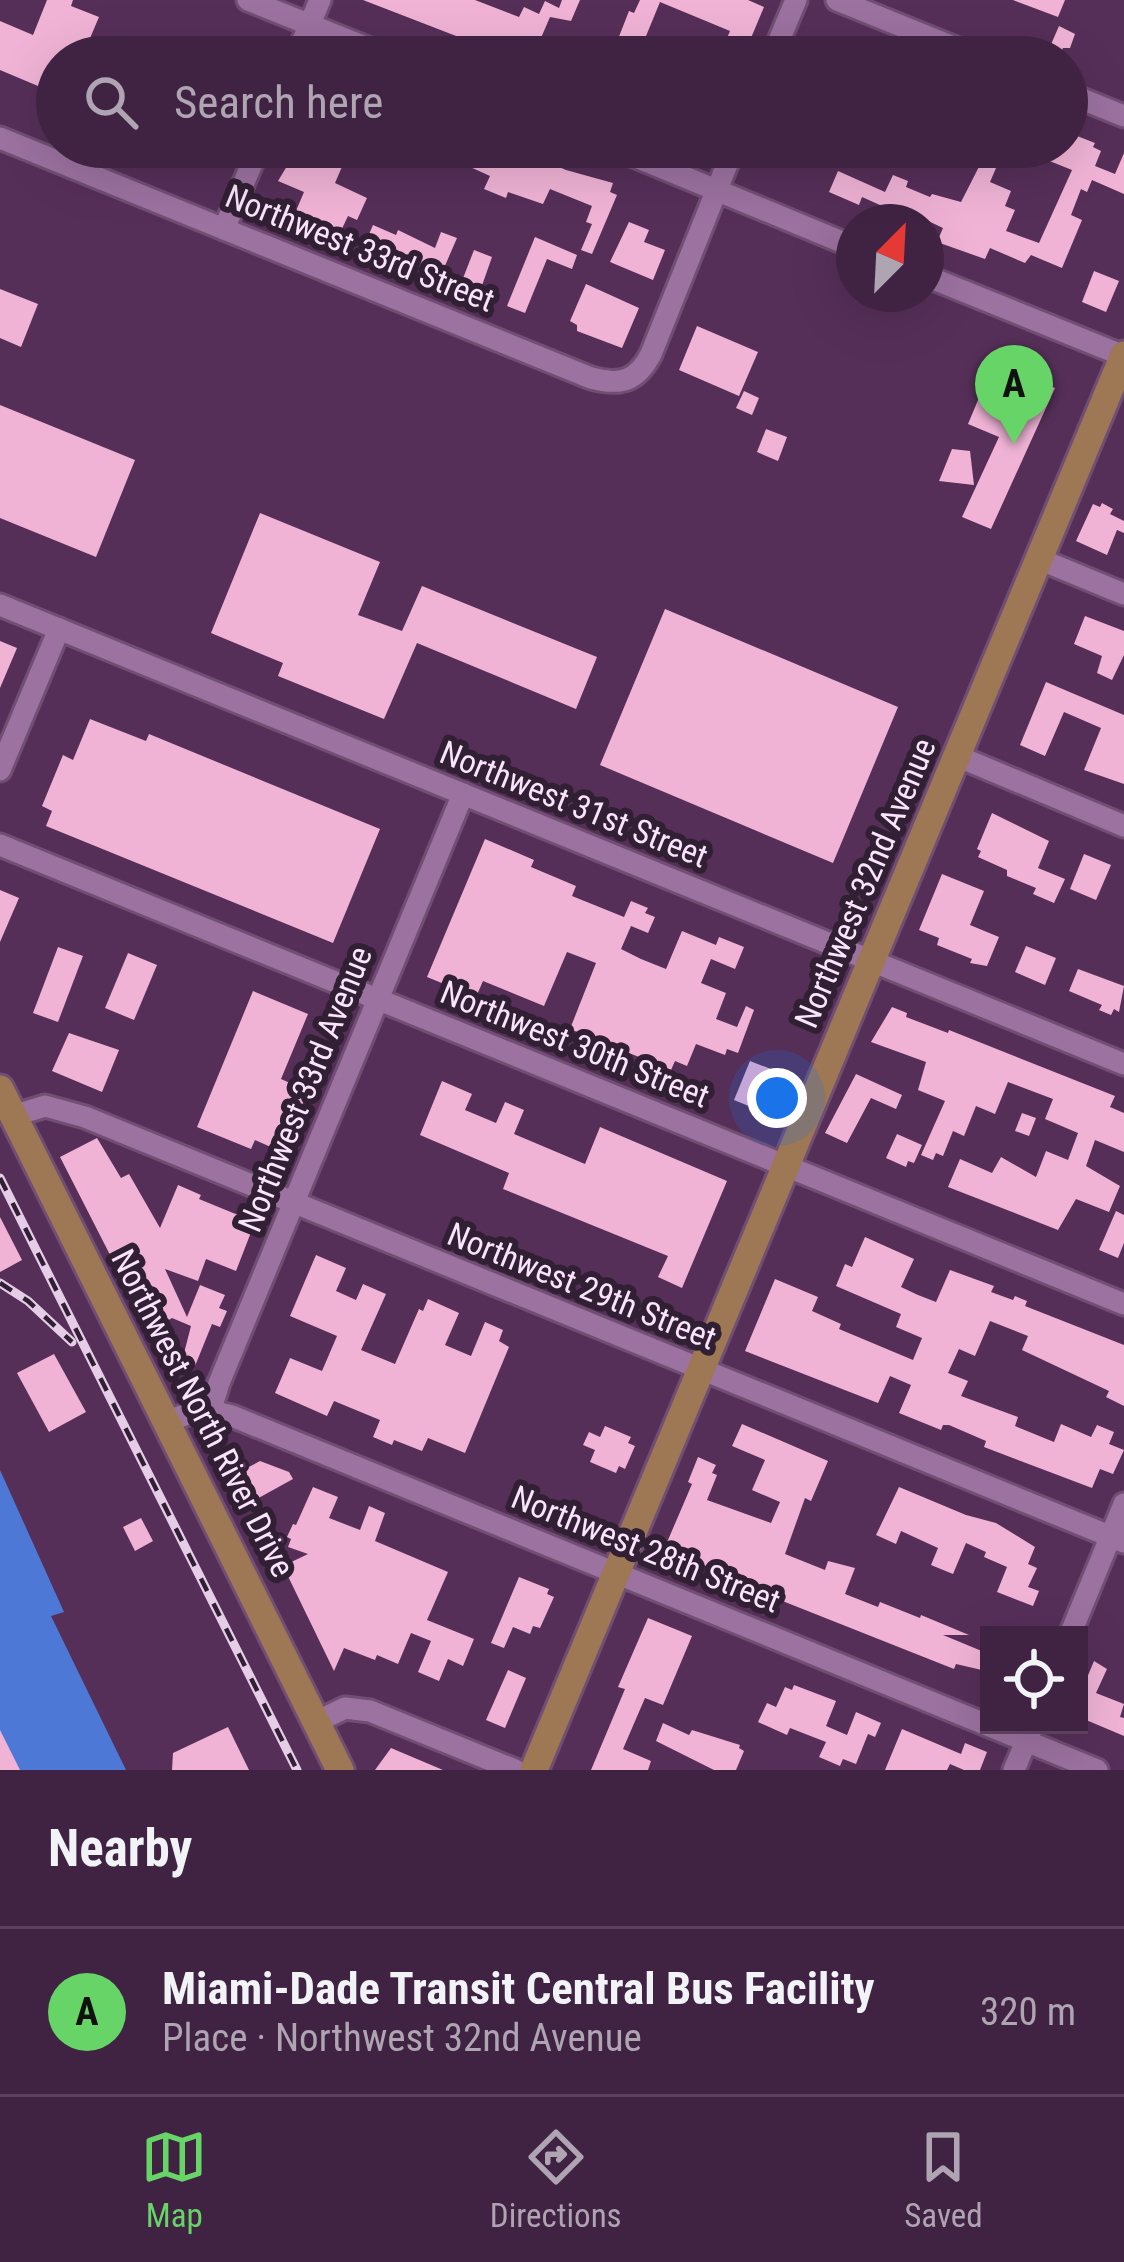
<!DOCTYPE html>
<meta charset="utf-8">
<style>
body{margin:0;font-family:"Roboto Condensed",sans-serif;background:#472b4a;color:#f1f3f6}
.controls{position:absolute;right:36px;bottom:36px;display:grid;overflow:hidden;border-radius:0px;box-shadow:0 12px 48px #0002}
.controls button{width:108px;height:108px;display:grid;place-items:center;padding:0;border:0;border-bottom:3px solid #59405c;background:#402343;color:#f1f3f6;font:60px sans-serif}
.compass{position:absolute;left:836px;top:204px;width:108px;height:108px;border-radius:50%;background:#402343;box-shadow:0 12px 48px #0002;rotate:24deg}
.you{position:absolute;left:777px;top:1098px;width:42px;height:42px;margin:-30px;border:9px solid #fff;border-radius:50%;background:#1a73e8;box-shadow:0 0 0 18px #1a73e833}
.badge{display:grid;place-items:center;width:78px;height:78px;border-radius:50%;background:#66d466;color:#111;font-size:39px;font-weight:700}
.pin{position:absolute;translate:-50% -99px;filter:drop-shadow(0 3px 6px #0008)}
.pin::after{content:'';position:absolute;top:63px;width:42px;height:36px;background:inherit;clip-path:polygon(0 0,100% 0,50% 100%)}
.list{margin:0;padding:0;list-style:none}
h2{display:flex;justify-content:space-between;align-items:center;height:156px;margin:0;padding:0 48px;font-size:51px}
h2 small{font-size:39px;font-weight:400;color:#aea4b2}
.list li{display:grid;grid-template-columns:78px 1fr auto;gap:36px;align-items:center;box-sizing:border-box;height:168px;padding:0 48px;border-top:3px solid #59405c}
.list b{display:block;font-size:45px;white-space:nowrap}
.list p{margin:0;font-size:39px;white-space:nowrap;color:#aea4b2}
.list em{font-size:39px;font-style:normal;color:#aea4b2}
.icon{flex:none;width:66px;height:66px;fill:none;stroke:currentColor;stroke-width:2;stroke-linecap:round;stroke-linejoin:round}
.map{position:relative;flex:none;width:1124px;height:1770px;overflow:hidden}
.search{position:absolute;background:#402343;box-shadow:0 12px 48px #0002;left:36px;right:36px;top:36px;height:132px;display:flex;align-items:center;gap:30px;box-sizing:border-box;padding:0 42px;border-radius:66px;color:#aea4b2;font-size:45px}
.sheet{height:324px;background:#402343}
nav{display:flex;justify-content:space-around;align-items:center;box-sizing:border-box;height:168px;border-top:3px solid #59405c;background:#402343;font-size:33px;color:#aea4b2}
nav a{display:grid;justify-items:center;gap:6px}
nav .on{color:#66d466}
.map>svg:first-child{display:block}
.water{fill:#4d78d5}
.building{fill:#f0b3d6}
.lines{fill:none;stroke-linecap:round;stroke-linejoin:round}
.minor-casing{stroke:#704f73;stroke-width:27}
.major-casing{stroke:#704f73;stroke-width:33}
.minor{stroke:#9c72a0;stroke-width:21}
.major{stroke:#9e7755;stroke-width:27}
.rail-casing{stroke:#e5cce7;stroke-width:9}
.rail{stroke:#312033;stroke-width:4.5;stroke-dasharray:14;stroke-linecap:butt}
.labels{text-anchor:middle;dominant-baseline:central;stroke-width:12;stroke-linejoin:round;paint-order:stroke}
.street-label{font-size:33px;fill:#fae3fc;stroke:#312033}
</style>
<div class="map">
<svg width="1124" height="1770" viewBox="0 0 1124 1770">
<rect width="100%" height="100%" fill="#562f59"/>
<path class="water" d="M0,1470L64,1612L51,1616L126,1770H16L0,1737Z"/>
<g class="building">
<path d="M47,0H73L71,6L99,17L82,57H57V94L0,70V21L33,35Z"/>
<path d="M363,0H475L519,17L524,7L539,14L545,1L559,8L562,0H580L571,21L550,17L541,38L586,57H536L503,42L496,56L480,49L482,46Z"/>
<path d="M640,0H748L764,7L743,57H719L730,31L660,2L644,41L680,57H611L629,11L634,13Z"/>
<path d="M1013,0H1065L1058,17Z"/>
<path d="M1059,26L1075,34L1070,48H1063L1060,54L1049,49Z"/>
<path d="M1067,132L1095,143L1093,147L1101,151L1095,166L1115,174L1124,153V194L1092,180L1087,192L1081,189L1071,215L1082,220L1062,268L1031,255L1025,263L990,248L985,259L937,242L943,228L922,218L918,222L862,197L859,205L829,192L838,171L885,192L893,175L908,181L906,187L930,197L932,194L961,202L985,155L999,161L990,182L1011,191L1005,206L1015,210L1006,231L1039,243L1072,170L1047,160L1053,147H1067Z"/>
<path d="M395,147H425L416,168L390,157Z"/>
<path d="M476,147H513L566,170L613,183L610,192L617,195L592,254L581,250L592,224L586,222L592,206L550,189L543,204L508,192L506,198L484,189L490,176L468,166Z"/>
<path d="M296,151L326,164L330,155L344,162L335,183L367,198L357,220L348,216L338,237L293,218L304,192L278,181Z"/>
<path d="M629,222L649,230L644,242L665,250L653,280L610,262Z"/>
<path d="M373,225L396,235L398,230L435,248L441,232L457,238L441,275L364,246Z"/>
<path d="M535,237L577,255L572,269L547,259L525,313L507,306Z"/>
<path d="M474,250L492,257L479,294L460,286Z"/>
<path d="M1094,271L1119,281L1106,312L1082,302Z"/>
<path d="M586,284L639,308L622,348L577,331V325L570,321Z"/>
<path d="M0,289L38,304L21,347L0,338Z"/>
<path d="M697,326L758,352L739,396L679,370Z"/>
<path d="M994,362L1055,388L991,529L962,517L999,437L968,424Z"/>
<path d="M744,391L759,398L752,415L736,408Z"/>
<path d="M0,405L135,460L96,557L0,518Z"/>
<path d="M766,429L787,437L778,461L757,452Z"/>
<path d="M952,449L970,451L974,485L939,481Z"/>
<path d="M1102,503L1113,509L1110,514L1124,521V533L1117,530L1107,555L1076,541L1093,504L1100,507Z"/>
<path d="M260,513L380,562L358,615L402,631L422,586L597,657L576,709L417,643L384,719L278,676L283,663L211,633Z"/>
<path d="M665,609L898,707L833,863L600,765Z"/>
<path d="M1085,616L1124,631V655L1112,680L1097,673L1102,656L1074,644Z"/>
<path d="M0,641L17,648L0,688Z"/>
<path d="M1046,682L1124,715V784L1084,770L1101,728L1064,712L1045,756L1020,745Z"/>
<path d="M90,719L146,741L149,734L380,829L333,943L46,826L52,811L42,806L63,755L73,760Z"/>
<path d="M992,813L1049,841L1038,868L1065,879L1054,903L1033,894L1036,888L1007,876V870L978,857L981,851L977,849Z"/>
<path d="M485,839L534,860L531,867L576,886L572,896L624,917L631,901L648,908L645,913L655,917L648,933L631,926L621,949L641,959L666,969L682,931L716,945L719,937L744,947L735,969L711,959L701,983L726,993L716,1019L737,1027L746,1006L754,1010L738,1053L727,1049L725,1055L696,1044L687,1066L675,1061L671,1070L570,1029L596,963L567,952L544,1006L483,981L476,997L427,977Z"/>
<path d="M1084,854L1111,865L1096,900L1070,889Z"/>
<path d="M942,874L984,891L970,925L999,937L987,966L970,963L972,959L937,945L939,938L919,930Z"/>
<path d="M0,890L19,898L0,942Z"/>
<path d="M1026,946L1056,958L1045,985L1015,972Z"/>
<path d="M58,947L83,956L58,1022L33,1013Z"/>
<path d="M128,953L157,965L134,1020L105,1008Z"/>
<path d="M1078,969L1124,986L1119,1012L1114,1009L1111,1015L1099,1010L1102,1005L1069,991Z"/>
<path d="M253,991L308,1014L281,1079L308,1091L282,1152L255,1140L251,1149L197,1127Z"/>
<path d="M892,1007L907,1013L906,1017L948,1033L949,1030L1115,1096L1110,1107L1124,1113V1152L1095,1140L1086,1166L1120,1186L1109,1212L1076,1199L1058,1230L948,1187L960,1159L992,1173L1001,1157L1036,1177L1046,1151L1068,1160L1078,1133L1045,1119L1053,1099L1008,1082L995,1114L976,1106L964,1136L953,1131L943,1156L936,1153L933,1160L921,1155L945,1101L918,1090L926,1062L871,1042Z"/>
<path d="M69,1033L119,1050L102,1092L52,1071Z"/>
<path d="M750,1061L789,1076L773,1116L734,1100Z"/>
<path d="M856,1074L902,1095L896,1109L871,1098L847,1143L825,1133Z"/>
<path d="M442,1081L472,1094L465,1110L496,1123L505,1102L524,1110L514,1134L585,1164L600,1127L727,1181L682,1288L658,1277L668,1256L503,1189L509,1173L420,1135Z"/>
<path d="M1022,1113L1036,1118L1029,1136L1015,1131Z"/>
<path d="M897,1134L922,1145L914,1163L908,1161L906,1167L886,1158Z"/>
<path d="M97,1138L121,1178L129,1174L160,1228L178,1185L201,1195L199,1199L255,1222L236,1271L206,1259L198,1281L165,1269L187,1317L200,1285L225,1295L219,1308L227,1311L220,1327L212,1324L195,1366L182,1361L191,1326L172,1318L157,1327L138,1285L128,1290L60,1157Z"/>
<path d="M1116,1211L1124,1215V1243L1118,1258L1099,1250Z"/>
<path d="M0,1217L22,1260L0,1272Z"/>
<path d="M865,1237L914,1259L901,1287L918,1295L936,1302L950,1270L994,1286L991,1292L1013,1300L1015,1296L1027,1301L1025,1306L1124,1345V1406L1106,1397L1109,1391L1022,1350L1028,1336L990,1321L975,1356L959,1349L948,1373L968,1381L961,1396L1018,1417L1015,1426L1054,1442L1061,1424L1091,1437L1097,1425L1114,1432L1109,1444L1124,1450L1113,1474L1100,1469L1092,1488L984,1447L986,1441L949,1425H943L941,1430L899,1413L911,1385L890,1376L878,1403L745,1351L775,1279L818,1297L812,1311L841,1324L839,1329L913,1360L922,1338L896,1327L901,1314L836,1286L845,1264L852,1267Z"/>
<path d="M316,1255L346,1268L336,1291L356,1300L363,1284L386,1294L361,1350L395,1364L419,1309L423,1311L428,1299L459,1313L445,1345L471,1356L485,1322L503,1330L499,1341L509,1347L465,1453L428,1438L422,1451L394,1440L392,1445L373,1437L380,1420L334,1401L327,1416L275,1393L290,1358L322,1371L337,1336L290,1316Z"/>
<path d="M54,1354L86,1412L49,1432L17,1373Z"/>
<path d="M742,1424L828,1461L811,1501L805,1498L785,1554L825,1570L828,1561L855,1568L845,1594L878,1607L880,1602L920,1618L921,1615L969,1635H943L989,1654L986,1671L956,1664L954,1669L785,1602L665,1547L692,1484L688,1482L698,1457L716,1465L712,1473L717,1475L707,1500L771,1523L780,1502L752,1490L765,1460L732,1446Z"/>
<path d="M605,1426L631,1437L628,1443L635,1446L625,1469L619,1466L616,1473L590,1462L595,1450L583,1445L589,1432L600,1437Z"/>
<path d="M260,1461L289,1472L293,1479L244,1506L230,1477Z"/>
<path d="M313,1487L338,1497L329,1518L360,1530L369,1506L385,1513L375,1541L448,1572L427,1620L474,1639L463,1666L448,1659L439,1681L418,1672L431,1641L411,1633L398,1664L377,1655L375,1660L344,1648L334,1671L283,1566L308,1554L288,1547L291,1539L287,1537L293,1524L296,1525Z"/>
<path d="M899,1487L966,1515L996,1523L1035,1547L1028,1564L1037,1568L1028,1587L1039,1591L1033,1606L997,1592L1007,1567L984,1557L986,1552L966,1543L953,1574L931,1565L938,1548L901,1531L896,1544L876,1535Z"/>
<path d="M141,1518L153,1541L135,1551L123,1527Z"/>
<path d="M519,1577L549,1589L547,1594L554,1597L540,1628L533,1626L530,1634L513,1627L504,1648L491,1643Z"/>
<path d="M648,1618L692,1636L663,1705L645,1698L623,1749L651,1761L648,1770H591L625,1689L618,1687Z"/>
<path d="M1094,1661L1107,1669L1096,1693L1124,1704L1120,1717L1124,1718V1736L1079,1717V1697Z"/>
<path d="M508,1670L526,1678L505,1728L486,1720Z"/>
<path d="M794,1685L836,1701L826,1726L847,1735L856,1712L881,1723L875,1737L868,1734L856,1764L843,1759L840,1766L819,1757L826,1742L790,1728L787,1735L758,1722L767,1703L776,1707L785,1687L792,1690Z"/>
<path d="M663,1723L689,1735L692,1730L740,1745L739,1748L744,1751L736,1770H714L656,1741Z"/>
<path d="M228,1727L249,1770H172L173,1753Z"/>
<path d="M902,1729L961,1754L965,1743L987,1752L980,1770H964L950,1764L947,1770H885Z"/>
<path d="M0,1730L20,1770H0Z"/>
<path d="M391,1748L443,1770H375Z"/>
</g>
<g class="lines">
<defs>
<g id="minor">
<path d="M248,0L390,57"/>
<path d="M837,0L978,57"/>
<path d="M296,57L320,0"/>
<path d="M772,57L796,0"/>
<path d="M1067,93L1124,116"/>
<path d="M0,138L591,378C621,386 637,381 651,354L734,147"/>
<path d="M612,147L854,247"/>
<path d="M224,229L259,147"/>
<path d="M926,276L1124,356"/>
<path d="M1039,559L1124,594"/>
<path d="M0,605L1124,1064"/>
<path d="M957,756L1124,826"/>
<path d="M0,770L59,629"/>
<path d="M0,845L1124,1304"/>
<path d="M13,1116L45,1106L85,1117L1124,1542"/>
<path d="M211,1409L219,1383L463,794"/>
<path d="M167,1421L203,1409L232,1416L1097,1770"/>
<path d="M1070,1635L1124,1504"/>
<path d="M316,1722L345,1708L370,1711L515,1770"/>
<path d="M1014,1770L1033,1725"/>
</g>
<g id="major">
<path d="M0,1089L340,1770"/>
<path d="M534,1770L1124,355"/>
</g>
</defs>
<use href="#minor" class="minor-casing"/>
<use href="#major" class="major-casing"/>
<use href="#minor" class="minor"/>
<use href="#major" class="major"/>
<defs>
<g id="rail">
<path d="M0,1178L297,1770"/>
<path d="M0,1283L28,1301L72,1342"/>
</g>
</defs>
<use href="#rail" class="rail-casing"/>
<use href="#rail" class="rail"/>
</g>
<g class="labels">
<g class="street-label">
<text transform="translate(360 248) rotate(22)">Northwest 33rd Street</text>
<text transform="translate(574 804) rotate(22)">Northwest 31st Street</text>
<text transform="translate(865 883) rotate(-67)">Northwest 32nd Avenue</text>
<text transform="translate(575 1044) rotate(22)">Northwest 30th Street</text>
<text transform="translate(305 1089) rotate(-68)">Northwest 33rd Avenue</text>
<text transform="translate(582 1286) rotate(22)">Northwest 29th Street</text>
<text transform="translate(203 1413) rotate(63)">Northwest North River Drive</text>
<text transform="translate(646 1549) rotate(22)">Northwest 28th Street</text>
</g>
</g>
</svg>
<div class="controls">
<button><svg class="icon" aria-label="locate" viewBox="0 0 24 24"><circle cx="12" cy="12" r="6"/><path d="M12 2v4M12 18v4M2 12h4M18 12h4"/></svg></button>
</div>
<svg class="compass" viewBox="-18 -18 36 36"><path d="M0-13l5 13h-10z" fill="#e53935"/><path d="M0 13l5-13h-10z" fill="#aea4b2"/></svg>
<div class="you"></div>
<div class="pin badge" style="left:1014px;top:444px">A</div>
<div class="search"><svg class="icon" aria-label="search" viewBox="0 0 24 24"><circle cx="10" cy="10" r="6"/><path d="M15 15l6 6"/></svg>Search here</div>
</div>
<section class="sheet">
<h2>Nearby<small></small></h2>
<ul class="list">
<li><span class="badge">A</span><div><b>Miami-Dade Transit Central Bus Facility</b><p>Place · Northwest 32nd Avenue</p></div><em>320 m</em></li>
</ul>
</section>
<nav>
<a class="on"><svg class="icon" aria-label="map" viewBox="0 0 24 24"><path d="M3 6l6-2 6 2 6-2v14l-6 2-6-2-6 2zM9 4v14M15 6v14"/></svg>Map</a>
<a><svg class="icon" aria-label="directions" viewBox="0 0 24 24"><path d="M12 3l9 9-9 9-9-9zM9 14v-3h6M13 9l2 2-2 2"/></svg>Directions</a>
<a><svg class="icon" aria-label="saved" viewBox="0 0 24 24"><path d="M7 4h10v16l-5-4-5 4z"/></svg>Saved</a>
</nav>
